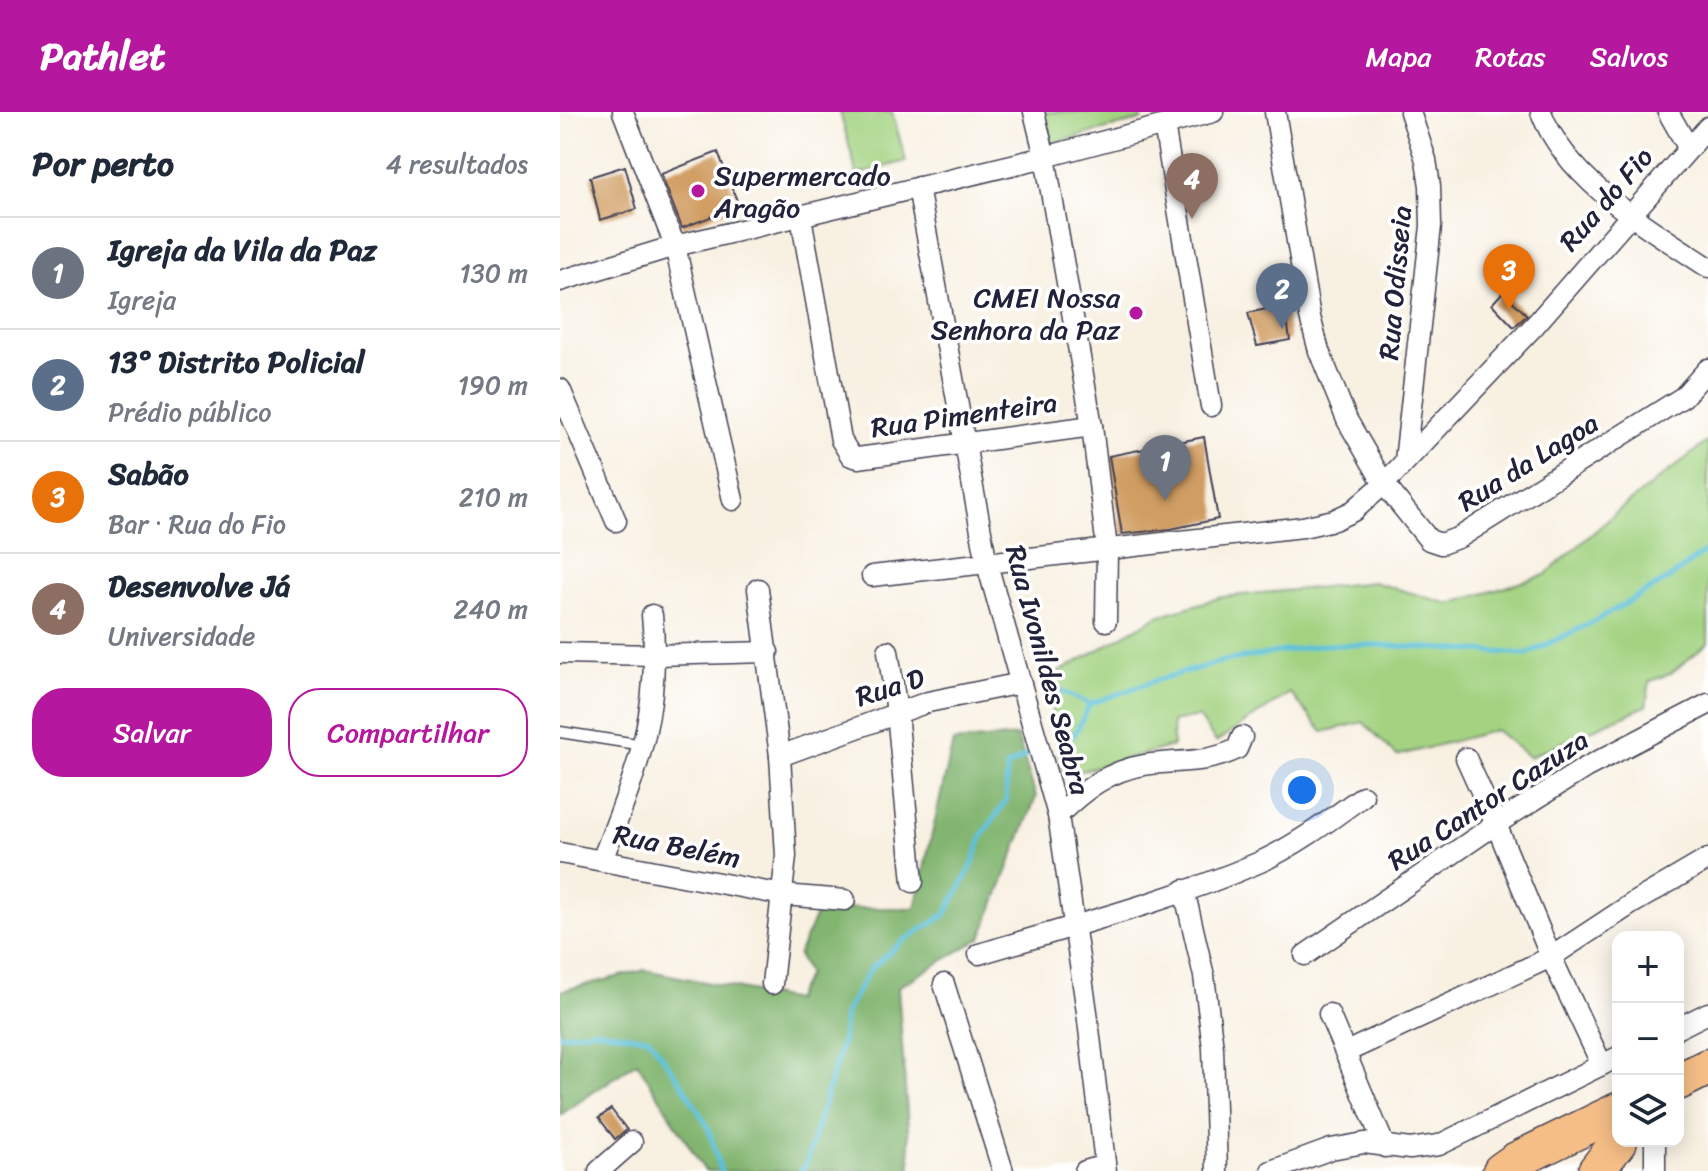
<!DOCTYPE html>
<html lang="pt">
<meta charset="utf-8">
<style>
body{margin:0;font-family:Sriracha,sans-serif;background:#f2f2f3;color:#1f2937}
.controls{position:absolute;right:24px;bottom:24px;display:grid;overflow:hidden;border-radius:16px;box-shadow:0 4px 20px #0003}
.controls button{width:72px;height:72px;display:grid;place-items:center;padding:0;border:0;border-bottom:2px solid #e0e1e3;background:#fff;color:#1f2937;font:40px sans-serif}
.you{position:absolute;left:742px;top:678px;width:28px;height:28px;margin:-20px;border:6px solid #fff;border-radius:50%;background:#1a73e8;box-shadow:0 0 0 12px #1a73e833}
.badge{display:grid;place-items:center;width:52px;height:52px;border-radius:50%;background:#b5179e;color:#fff;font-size:26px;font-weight:700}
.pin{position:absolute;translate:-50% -66px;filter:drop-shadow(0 2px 4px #0008)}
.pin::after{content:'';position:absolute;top:42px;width:28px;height:24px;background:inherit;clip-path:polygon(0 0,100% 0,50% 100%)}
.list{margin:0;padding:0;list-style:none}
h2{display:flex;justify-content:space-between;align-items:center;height:104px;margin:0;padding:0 32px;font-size:34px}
h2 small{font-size:26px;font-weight:400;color:#747a83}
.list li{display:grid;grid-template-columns:52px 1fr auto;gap:24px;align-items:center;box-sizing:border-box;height:112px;padding:0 32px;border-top:2px solid #e0e1e3}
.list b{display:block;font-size:30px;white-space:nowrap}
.list p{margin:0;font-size:26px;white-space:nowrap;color:#747a83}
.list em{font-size:26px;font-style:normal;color:#747a83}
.actions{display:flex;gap:16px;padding:24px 32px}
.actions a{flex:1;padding:18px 0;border:2px solid #b5179e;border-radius:32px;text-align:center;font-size:28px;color:#b5179e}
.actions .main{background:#b5179e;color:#fff}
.icon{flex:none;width:44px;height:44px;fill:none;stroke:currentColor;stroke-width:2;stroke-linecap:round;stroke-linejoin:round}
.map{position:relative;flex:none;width:1148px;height:1059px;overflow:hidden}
header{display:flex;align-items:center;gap:48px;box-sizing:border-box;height:112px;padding:0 40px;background:#b5179e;color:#fff}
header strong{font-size:38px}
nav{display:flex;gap:44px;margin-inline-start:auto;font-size:28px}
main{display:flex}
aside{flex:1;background:#fff}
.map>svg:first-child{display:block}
.green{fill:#a3d381;stroke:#627a5e;stroke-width:2}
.forest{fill:#82b56f;stroke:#526c55;stroke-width:2}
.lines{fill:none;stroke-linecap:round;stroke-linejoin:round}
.stream{stroke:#5cc1da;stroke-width:5}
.building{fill:#d09d62}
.lane-casing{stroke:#424154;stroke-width:13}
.street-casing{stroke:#424154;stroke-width:23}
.highway-casing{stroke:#424154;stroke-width:39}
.lane{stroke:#fff;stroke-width:10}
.street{stroke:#fff;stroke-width:20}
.highway{stroke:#f6be87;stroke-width:36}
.poi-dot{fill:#b5179e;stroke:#fff;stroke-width:3}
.labels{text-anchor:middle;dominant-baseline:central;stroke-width:7;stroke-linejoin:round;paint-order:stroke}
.poi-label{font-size:28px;fill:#22223b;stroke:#fff;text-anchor:start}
.street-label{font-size:28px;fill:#22223b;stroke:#fff}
</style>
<header>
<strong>Pathlet</strong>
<nav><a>Mapa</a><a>Rotas</a><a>Salvos</a></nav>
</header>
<main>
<aside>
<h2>Por perto<small>4 resultados</small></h2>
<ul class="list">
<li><span class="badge" style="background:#6b7280">1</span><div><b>Igreja da Vila da Paz</b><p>Igreja</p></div><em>130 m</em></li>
<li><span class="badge" style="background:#5c6f8a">2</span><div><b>13° Distrito Policial</b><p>Prédio público</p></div><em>190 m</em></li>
<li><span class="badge" style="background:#e8710a">3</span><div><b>Sabão</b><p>Bar · Rua do Fio</p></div><em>210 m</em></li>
<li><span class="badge" style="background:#8d6e63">4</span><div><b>Desenvolve Já</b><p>Universidade</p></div><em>240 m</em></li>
</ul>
<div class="actions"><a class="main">Salvar</a><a>Compartilhar</a></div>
</aside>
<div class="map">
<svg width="1148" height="1059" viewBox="0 0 1148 1059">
<rect width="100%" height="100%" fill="#fff"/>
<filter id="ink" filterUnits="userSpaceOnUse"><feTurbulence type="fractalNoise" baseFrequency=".0125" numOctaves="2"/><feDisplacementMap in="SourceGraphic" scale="16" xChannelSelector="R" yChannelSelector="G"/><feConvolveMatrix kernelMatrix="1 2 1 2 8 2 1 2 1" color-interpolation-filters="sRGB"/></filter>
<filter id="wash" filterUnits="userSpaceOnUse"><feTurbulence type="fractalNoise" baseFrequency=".006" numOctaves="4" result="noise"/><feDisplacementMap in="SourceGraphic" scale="32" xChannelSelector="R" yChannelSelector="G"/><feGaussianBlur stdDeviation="1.8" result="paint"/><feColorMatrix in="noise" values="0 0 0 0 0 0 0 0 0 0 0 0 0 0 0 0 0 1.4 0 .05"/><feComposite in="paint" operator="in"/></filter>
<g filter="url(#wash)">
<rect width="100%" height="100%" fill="#f8f0e1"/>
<g class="green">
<path d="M280,0H332L346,49L297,63Z"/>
<path d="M475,0H580L582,8L484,33Z"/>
<path d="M1148,329V531L1110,562L1090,569L1086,594L969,645L936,618L837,644L803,610L763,620L730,581L656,630L638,605L612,610L613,634L503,664L487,567L598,504L662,485L813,470L890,492L985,463L1064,394Z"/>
</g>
<path class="forest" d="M457,624L476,685L421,826L338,875L351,1059H145L77,950L0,1003V879L85,858L234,888L248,862L238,843L259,796H355L393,630Z"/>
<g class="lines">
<g class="stream">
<path d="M498,578L530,592L597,568L664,549L762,533H819L967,542L1035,509L1110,466L1148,437"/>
<path d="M505,626L514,623L530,592"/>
<path d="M0,923L34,918L89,926L122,972L148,1015L161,1059"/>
<path d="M241,1059L246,1052L282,930L285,901L310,857L343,829L385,803L412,754L423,722L446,689L447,655L472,640"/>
</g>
</g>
<g id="blocks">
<g class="building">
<path d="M158,40L179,94L122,116L101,62Z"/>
<path d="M65,54L77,97L40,108L30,65Z"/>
<path d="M943,180L967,203L954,215L932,192Z"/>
<path d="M725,193L730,228L697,234L688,201Z"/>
<path d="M644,325L658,407L611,417L562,422L549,344Z"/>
<path d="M51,997L67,1018L55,1027L39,1006Z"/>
</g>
</g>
</g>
<g filter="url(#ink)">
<use href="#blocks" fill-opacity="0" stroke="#424154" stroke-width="2"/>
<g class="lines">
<defs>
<path id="lane" d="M0,620L83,633"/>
<g id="street">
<path d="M63,0L115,134L173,388"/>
<path d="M474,0L485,45L532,314L547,437L546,509"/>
<path d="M715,0L750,205L759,239L787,308L824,372L869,428L881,432L900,425L1123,285L1148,257"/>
<path d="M981,0C1007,69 1089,116 1148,155"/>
<path d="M1108,0L1128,35"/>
<path d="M604,13L651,294"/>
<path d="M358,75L427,452L498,703L527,900L546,1059"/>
<path d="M241,105L281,328L291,344L298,346L532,314"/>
<path d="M0,169L115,134L485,45L653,0"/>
<path d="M0,277L56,409"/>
<path d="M845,349L871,114L870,74L866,48L850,0"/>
<path d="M312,464L743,415L774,408L793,399L824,372L975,213L1148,15"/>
<path d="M198,477L220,644L226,744L212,872"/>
<path d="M328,539L337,600L353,770"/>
<path d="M0,541L96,543L208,540"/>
<path d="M220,644L368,590L461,571"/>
<path d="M906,646L936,712L991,845L1042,953"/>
<path d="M498,703C524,678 548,659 584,653C617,648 647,652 677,637L682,625"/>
<path d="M0,741L223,783L285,788"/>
<path d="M42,748C76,661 102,599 92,503"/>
<path d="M624,778L644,864L653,936L657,1059"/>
<path d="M419,842C512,814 611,789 700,750C737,733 770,708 803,684"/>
<path d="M745,843L936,712L1025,656L1148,592"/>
<path d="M384,872L443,1059"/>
<path d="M769,902L825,1035"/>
<path d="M1118,916L1148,901"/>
<path d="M786,940L991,845L1073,791L1148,747"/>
<path d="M39,1059L72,1030"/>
<path d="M525,1059L545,1053"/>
<path d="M711,1059L771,1037L804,1031L850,1037L879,1033L1058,945"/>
<path d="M1095,1059V1029"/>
</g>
<g id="highway">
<path d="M1118,970L1148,955"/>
<path d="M941,1059L955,1049L1058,999"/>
<path d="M1036,1059L1059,1029"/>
</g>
</defs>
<use href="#lane" class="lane-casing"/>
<use href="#street" class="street-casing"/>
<use href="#highway" class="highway-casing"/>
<use href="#lane" class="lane"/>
<use href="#street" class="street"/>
<use href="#highway" class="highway"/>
</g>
</g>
<g class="poi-dot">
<circle cx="138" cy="79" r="8"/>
<circle cx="576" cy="201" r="8"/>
</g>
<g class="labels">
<g class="poi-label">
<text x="154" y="63">Supermercado<tspan x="154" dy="32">Aragão</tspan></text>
<text x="560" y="185" text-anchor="end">CMEI Nossa<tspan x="560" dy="32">Senhora da Paz</tspan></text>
</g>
<g class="street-label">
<text transform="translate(1046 87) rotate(-49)">Rua do Fio</text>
<text transform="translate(835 171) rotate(-85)">Rua Odisseia</text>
<text transform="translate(404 303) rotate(-8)">Rua Pimenteira</text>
<text transform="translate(968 350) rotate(-32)">Rua da Lagoa</text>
<text transform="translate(488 558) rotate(75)">Rua Ivonildes Seabra</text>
<text transform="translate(330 575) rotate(-18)">Rua D</text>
<text transform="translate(928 688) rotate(-33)">Rua Cantor Cazuza</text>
<text transform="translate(117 734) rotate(11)">Rua Belém</text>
</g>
</g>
</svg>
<div class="controls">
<button>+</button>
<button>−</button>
<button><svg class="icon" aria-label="layers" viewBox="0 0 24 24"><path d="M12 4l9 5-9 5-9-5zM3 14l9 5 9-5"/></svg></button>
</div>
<div class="you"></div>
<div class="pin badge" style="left:605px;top:389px;background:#6b7280">1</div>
<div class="pin badge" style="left:722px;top:217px;background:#5c6f8a">2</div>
<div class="pin badge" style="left:949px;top:198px;background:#e8710a">3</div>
<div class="pin badge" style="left:632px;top:107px;background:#8d6e63">4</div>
</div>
</main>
